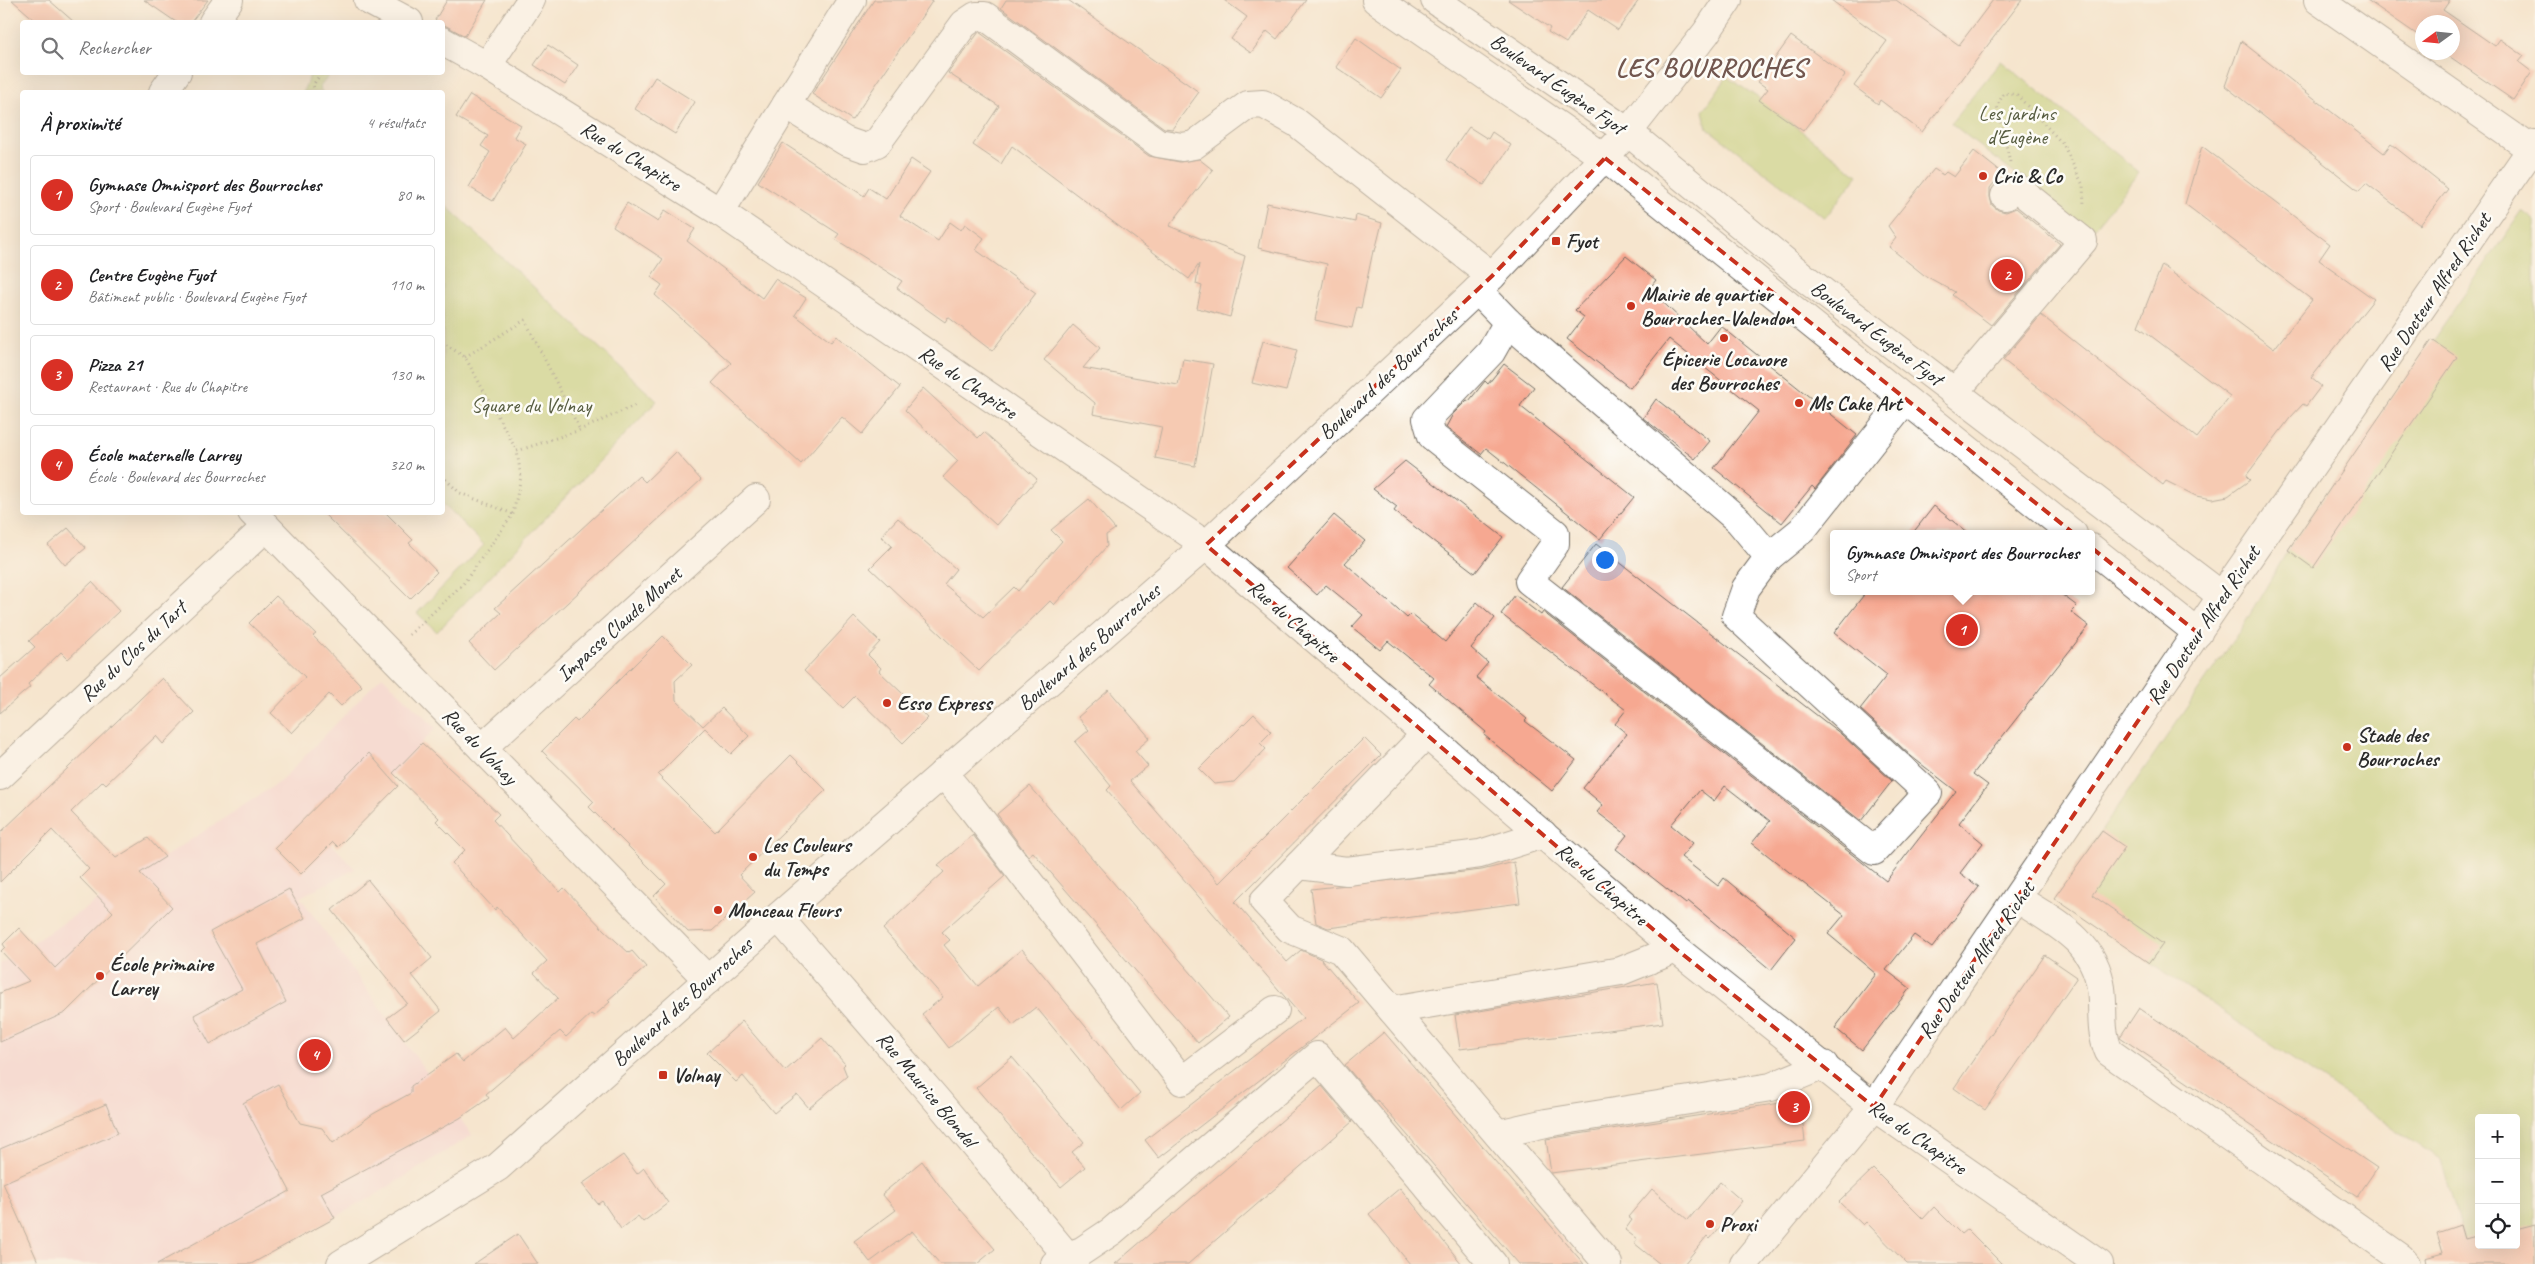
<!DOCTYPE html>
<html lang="fr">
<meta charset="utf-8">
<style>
body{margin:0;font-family:Caveat,sans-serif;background:#f6f6f6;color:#202124}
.controls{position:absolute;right:15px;bottom:15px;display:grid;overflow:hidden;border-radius:5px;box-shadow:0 5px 20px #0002}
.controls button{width:45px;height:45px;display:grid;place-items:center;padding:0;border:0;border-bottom:1px solid #e0e0e0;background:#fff;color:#202124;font:25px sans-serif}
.compass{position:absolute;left:2415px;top:15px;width:45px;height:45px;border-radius:50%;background:#fff;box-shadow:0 5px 20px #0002;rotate:255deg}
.you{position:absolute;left:1604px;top:559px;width:18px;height:18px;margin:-12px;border:4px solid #fff;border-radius:50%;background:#1a73e8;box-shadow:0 0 0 8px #1a73e833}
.badge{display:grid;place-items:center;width:32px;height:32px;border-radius:50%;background:#d93025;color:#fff;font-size:16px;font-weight:700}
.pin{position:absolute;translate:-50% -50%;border:2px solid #fff;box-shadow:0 1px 5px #0006}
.popup{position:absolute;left:1830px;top:530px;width:265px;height:65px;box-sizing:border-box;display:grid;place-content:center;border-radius:5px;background:#fff;filter:drop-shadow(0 1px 4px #0005);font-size:16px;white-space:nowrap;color:#757577}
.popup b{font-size:19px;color:#202124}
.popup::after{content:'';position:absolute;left:50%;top:100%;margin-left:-10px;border:10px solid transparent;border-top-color:#fff}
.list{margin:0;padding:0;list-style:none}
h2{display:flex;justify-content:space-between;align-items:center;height:65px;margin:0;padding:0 20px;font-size:21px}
h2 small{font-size:16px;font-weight:400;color:#757577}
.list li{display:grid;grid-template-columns:32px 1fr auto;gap:15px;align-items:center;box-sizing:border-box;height:80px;margin:0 10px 10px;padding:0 10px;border:1px solid #e0e0e0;border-radius:5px}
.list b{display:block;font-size:19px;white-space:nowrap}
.list p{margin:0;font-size:16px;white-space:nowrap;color:#757577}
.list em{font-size:16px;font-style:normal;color:#757577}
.icon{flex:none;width:28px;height:28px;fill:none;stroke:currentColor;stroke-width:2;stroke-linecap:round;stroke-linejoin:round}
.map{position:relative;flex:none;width:2535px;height:1264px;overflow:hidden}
.search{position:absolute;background:#fff;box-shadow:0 5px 20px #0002;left:20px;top:20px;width:425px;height:55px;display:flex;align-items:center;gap:12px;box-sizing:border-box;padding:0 18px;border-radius:5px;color:#757577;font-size:19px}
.panel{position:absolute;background:#fff;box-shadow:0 5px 20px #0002;left:20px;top:90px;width:425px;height:425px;border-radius:5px}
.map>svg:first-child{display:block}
.built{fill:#f7cfd5}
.green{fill:#b9ce72;stroke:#727c4e;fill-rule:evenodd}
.building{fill:#f6a891}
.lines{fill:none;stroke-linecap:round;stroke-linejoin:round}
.minor-casing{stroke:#726c64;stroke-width:30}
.major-casing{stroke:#726c64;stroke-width:30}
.path{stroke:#726c64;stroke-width:3;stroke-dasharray:1 4;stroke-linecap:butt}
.minor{stroke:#fff;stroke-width:28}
.major{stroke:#fff;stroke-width:28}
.marked{fill:none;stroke:#c8321e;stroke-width:4;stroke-dasharray:10 6;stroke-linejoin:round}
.poi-dot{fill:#c8321e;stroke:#fdfcf7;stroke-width:2}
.labels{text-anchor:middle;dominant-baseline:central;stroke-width:5;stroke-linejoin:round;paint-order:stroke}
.street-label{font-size:21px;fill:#2b2b2b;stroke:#fdfcf7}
.park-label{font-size:21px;fill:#565c40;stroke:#fdfcf7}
.poi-label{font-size:21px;font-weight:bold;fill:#2b2b2b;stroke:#fdfcf7;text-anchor:start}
.district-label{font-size:26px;font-weight:bold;letter-spacing:1px;fill:#72574f;stroke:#fdfcf7}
</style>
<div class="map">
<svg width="2535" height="1264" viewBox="0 0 2535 1264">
<rect width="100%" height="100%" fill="#fdfcf7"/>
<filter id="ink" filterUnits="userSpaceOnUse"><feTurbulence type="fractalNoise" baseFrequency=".02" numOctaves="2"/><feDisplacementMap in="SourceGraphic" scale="10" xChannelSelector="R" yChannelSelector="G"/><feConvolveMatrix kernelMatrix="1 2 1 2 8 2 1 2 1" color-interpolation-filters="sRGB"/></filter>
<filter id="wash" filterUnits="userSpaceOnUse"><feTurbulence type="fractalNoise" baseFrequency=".0096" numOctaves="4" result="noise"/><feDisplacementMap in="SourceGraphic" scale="20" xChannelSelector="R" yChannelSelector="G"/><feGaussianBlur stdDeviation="1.12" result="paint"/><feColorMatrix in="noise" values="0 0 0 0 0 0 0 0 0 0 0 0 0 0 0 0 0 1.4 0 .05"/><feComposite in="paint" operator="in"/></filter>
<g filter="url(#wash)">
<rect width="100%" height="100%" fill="#f6e5ce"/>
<path class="built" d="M382,676L436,728L328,840L355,869L300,897L472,1135L377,1194L251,1264H0V964L281,781Z"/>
<g class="green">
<path d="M2001,61L2139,172L2090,234L1951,123Z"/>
<path d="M311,73H331L319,88L323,92H303Z"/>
<path d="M1727,77L1760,99L1858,175L1825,218L1707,128L1703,111Z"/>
<path d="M443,203L657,401L437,632L417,613L484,545L443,504Z"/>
<path d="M2522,211L2535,221V1264H2471L2441,1160L2055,898L2245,623L2288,550ZM2479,1118H2516V1245H2479Z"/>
</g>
<g id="blocks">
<g class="building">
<path d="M12,0H49L74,22H37Z"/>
<path d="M144,0H208L191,22H176Z"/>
<path d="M447,0H487L465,36L435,20Z"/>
<path d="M874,0H933L852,120L812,94Z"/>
<path d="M1006,0H1068L1199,92L1172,129L1164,128L1001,8Z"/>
<path d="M1224,0H1306L1277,39L1267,31L1251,53L1231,39L1247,17Z"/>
<path d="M1508,0H1639L1618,30L1588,10L1566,43L1548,32L1550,28Z"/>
<path d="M1831,0H1896L1959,45L1993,0H2022L1922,132L1880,100L1878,104L1854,86L1887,41Z"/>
<path d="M2367,0H2450L2443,10L2495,46L2500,39L2524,56L2519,62L2532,72L2513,100L2443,52H2452V22H2422V38Z"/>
<path d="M979,32L1149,156L1180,162L1199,159L1213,170L1169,226L1245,256L1230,317L1197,308L1202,286L1196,284L1199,264L1189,279L1012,146L1001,164L973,145L999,106L948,73Z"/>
<path d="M1791,36L1845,75L1803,131L1759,100L1768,89L1758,82Z"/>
<path d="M1356,38L1401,70L1381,98L1336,67Z"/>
<path d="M2241,41L2384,153L2391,144L2448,189L2420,225L2366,183L2359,191L2225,86Z"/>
<path d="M548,45L578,65L565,85L534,65Z"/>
<path d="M655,77L695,102L675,134L635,109Z"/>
<path d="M470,95L521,125L514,137L526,144L493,201L469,187L490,152L481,146L488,136L456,117Z"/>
<path d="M1469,127L1488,139L1492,132L1511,145L1484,185L1446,160Z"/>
<path d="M783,143L864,196L869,188L886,199L911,159L930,172L900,216L938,241L950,222L961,230L965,224L984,238L976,250L1036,293L992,351L948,317L945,322L897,288L902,281L835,239L839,234L758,182Z"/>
<path d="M2202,146L2330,244L2319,260L2374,299L2311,378L2321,386L2306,406L2303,404L2290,418L2246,476L2250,480L2228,496L2212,499L2196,496L2166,481L2163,485L2003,360L2041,315L2197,438L2230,396L2138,326L2162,265L2274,349L2312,300L2185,204Z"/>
<path d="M1974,151L2002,173L1990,188V197L1992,205L1998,210L2006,212L2016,208L2060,244L1991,325L1952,295L1955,292L1924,275L1889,247L1896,238L1888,226L1934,169L1943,175L1946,172L1954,177Z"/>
<path d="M627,203L658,222L665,210L695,229L687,241L762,298L775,279L806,298L795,315L831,342L836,336L900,387L862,434L842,417L801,464L712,383L731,363L655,295L662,285L651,277L663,259L613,226Z"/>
<path d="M1267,203L1355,222L1356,215L1382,223L1375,251H1373L1361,308L1357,307L1352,328L1315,320L1327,264L1258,248Z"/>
<path d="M1626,256L1656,280L1649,289L1707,344L1721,326L1857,435L1815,489L1812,486L1782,523L1714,468L1759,411L1669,339L1630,388L1567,339L1584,317L1575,310Z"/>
<path d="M1073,325L1100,348L1083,368L1178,385L1183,359L1213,364L1195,466L1155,458L1162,427L1093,414L1095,403L1044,360Z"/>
<path d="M2432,340L2457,357L2313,568L2288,550Z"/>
<path d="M1263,341L1297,350L1286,391L1252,383Z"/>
<path d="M1504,364L1534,387L1520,406L1634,497L1600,539L1486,448L1481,454L1446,427L1453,414L1467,400L1469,401L1485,381L1488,384Z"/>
<path d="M923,388L978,438L984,432L1037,479L996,525L943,477L958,461L905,410Z"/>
<path d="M1656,399L1710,441L1695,459L1643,418Z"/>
<path d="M676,452L701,480L494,670L469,643L501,613L495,608L639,476L645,482Z"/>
<path d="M1405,461L1503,537L1475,573L1394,511L1397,507L1373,489Z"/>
<path d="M1089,499L1115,529L1106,535L1107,546L1054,605L1050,601L979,671L870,568L892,546L881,536L898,518L956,569L944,584L983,617L1014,587L1018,591L1062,541L1051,530Z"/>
<path d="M1934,506L1969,534H1912Z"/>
<path d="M322,512H385L413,540L409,543L437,572L410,599Z"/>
<path d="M1334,515L1365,541L1345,563L1407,618L1411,614L1445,642L1477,602L1495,618L1471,648L1488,663L1476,677L1527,719L1525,721L1576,760L1552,791L1484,735L1486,732L1429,684L1434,678L1388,641L1380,650L1352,627L1363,615L1326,585L1317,595L1287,568Z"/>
<path d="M68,528L86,548L65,565L48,545Z"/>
<path d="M1596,544L1841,734L1892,781L1861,821L1562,587Z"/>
<path d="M92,582L119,611L68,659L61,652L28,684L30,687L0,713V678L35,647L29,641Z"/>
<path d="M1867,591H2057L2077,606L2071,612L2089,626L1973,774L1988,785L1959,823L1983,843L1960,873L1979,887L1932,948L1914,935L1886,970L1910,988L1862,1050L1835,1028L1876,974L1828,934L1844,915L1752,843L1770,821L1725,786L1714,801L1700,790L1671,825L1693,843L1681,857L1718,886L1724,878L1796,938L1771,970L1688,901L1686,904L1616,849L1627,835L1597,812L1603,805L1583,788L1627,734L1615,724L1626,710L1501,614L1515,595L1541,615L1543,612L1886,881L1956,791L1912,757L1860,709L1887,675L1834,633Z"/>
<path d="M276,596L316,634L313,636L362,686L341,706L329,694L292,733L271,713L305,677L249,623Z"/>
<path d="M854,617L880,642L868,655L881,668L879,671L928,718L903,743L855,696L843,708L804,671Z"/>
<path d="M663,636L692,665L675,681L676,700L703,726L722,708L749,736L731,754L705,728L658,775L715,832L791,755L826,790L739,875L755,892L712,931L688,932L654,896L666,884L589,807L594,802L542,751L574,719L577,722Z"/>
<path d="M162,678L194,712L163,744L156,736L106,784L103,781L71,812L116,858L148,838L165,857L140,873L172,907L65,1013L0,1042V993L29,981L1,951L5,947L3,944L19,928L55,968L113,912L80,878L89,869L52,830L0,882V833Z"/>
<path d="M1109,690L1150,738L1135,751L1148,766L1130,781L1219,883L1364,738L1381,755L1235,902L1287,962L1301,950L1321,959L1359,1003L1159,1158L1145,1140L1303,1018L1107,790L1111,786L1075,742L1089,730L1078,717Z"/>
<path d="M1254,714L1271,732L1260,743L1266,749L1234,782L1214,784L1199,769Z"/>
<path d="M422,743L499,814L493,820L560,892L564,888L604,930L629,953L632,951L646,967L608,1000L610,1002L594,1016L591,1014L566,1037L560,1031L486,1094L489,1098L460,1118L321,1193L335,1218L251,1264H157L290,1191L243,1103L278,1084L300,1123L322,1128L333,1143L373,1114L411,1093V1086L456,1054L463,1062L505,1027L514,1038L558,998L534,973L547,961L497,907L495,910L452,863L465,850L436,821L439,818L393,773Z"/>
<path d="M369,753L398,786L338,847L333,842L301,874L275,848Z"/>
<path d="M1030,786L1229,1017L1198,1043L1033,852L1028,856L997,814Z"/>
<path d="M2102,831L2125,847L2092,895L2163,944L2149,963L2054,898Z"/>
<path d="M973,835L1005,876L942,932L950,940L944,945L978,986L1022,949L1140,1093L1121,1110L1036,1007L1013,1025L999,1007L949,1048L922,1014L943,997L883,929L944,872L938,865Z"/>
<path d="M1514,862L1520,903L1328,928L1316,923L1311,889L1482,870Z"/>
<path d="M368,880L432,958L412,975L441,1011L404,1040L387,1018L407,1003L332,910Z"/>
<path d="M289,889L305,918L257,944L286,1002L210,1044L194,1015L242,989L210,932Z"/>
<path d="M2045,955L2077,977L1985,1110L1954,1088Z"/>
<path d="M1657,982L1663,1023L1460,1049L1455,1015Z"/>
<path d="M2139,1008L2377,1168L2357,1197L2120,1037Z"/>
<path d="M742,1021L785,1071L822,1038L845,1064L843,1066L847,1076L809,1108L797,1094L774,1113L743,1076L736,1082L707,1053Z"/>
<path d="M1384,1032L1494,1160L1584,1264H1519L1377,1100L1376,1102L1345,1065Z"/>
<path d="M1012,1057L1084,1142L1072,1152L1085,1167L1061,1187L976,1088Z"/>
<path d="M1322,1086L1352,1122L1188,1264H1115Z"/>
<path d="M1800,1100L1805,1141L1551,1173L1546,1139Z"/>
<path d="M106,1104L118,1133L3,1183L39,1264H0V1149Z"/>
<path d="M623,1155L637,1174L644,1168L668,1203L643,1222L638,1216L621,1229L602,1201L598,1204L582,1184Z"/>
<path d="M922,1161L940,1186L995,1249L977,1264H940L912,1231L870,1262L854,1241L896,1210L882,1194Z"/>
<path d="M1873,1169L1923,1219L1934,1207L1961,1234L1967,1229L2002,1264H1907L1866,1222L1863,1225L1839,1202Z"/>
<path d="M1720,1182L1742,1201L1710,1239L1707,1236L1684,1264H1660L1634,1243L1637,1239L1625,1230L1632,1220L1628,1217L1652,1189L1688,1220Z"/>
<path d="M1400,1188L1462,1264H1410L1369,1214Z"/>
<path d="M2460,1225L2464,1239L2479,1235V1245H2516V1230L2535,1225V1264H2426L2425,1258L2443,1253L2437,1233Z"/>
<path d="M518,1234L538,1264H474Z"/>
</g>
</g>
</g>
<g filter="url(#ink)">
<use href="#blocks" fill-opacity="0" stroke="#726c64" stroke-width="1"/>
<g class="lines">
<defs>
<g id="minor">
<path d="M368,0L409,22"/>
<path d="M1376,0L1605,158L2073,534"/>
<path d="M1435,0L1628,132L1806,279L2222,596"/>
<path d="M2318,0L2531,149"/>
<path d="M213,22L229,0"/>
<path d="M442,41L487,66L720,212L1206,545L1676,949L1874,1107L2099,1264"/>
<path d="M487,66L531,0"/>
<path d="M163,92L177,72"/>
<path d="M786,105L852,0"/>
<path d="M720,212L786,105L845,141L865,148L877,143L964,24L976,16H985L1158,143L1182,147L1194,145L1248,105L1263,104L1297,123L1492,276"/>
<path d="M1477,290L1508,322L1739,521L1769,557"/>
<path d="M1508,322L1491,352L1427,419L1432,436L1555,533V544L1529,581L1874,851L1928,793L1736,616L1746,588L1769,557L1802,530L1905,400"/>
<path d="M1955,392L2083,241L2017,188L2005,196"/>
<path d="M252,512L708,980"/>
<path d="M2091,548L2198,633"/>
<path d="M1426,734L1264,901L1290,929L1341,950L1608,1264"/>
<path d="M482,748L756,499"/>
<path d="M943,773L972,808L1182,1081L1275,1010"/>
<path d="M0,776L266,527"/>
<path d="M1299,865L1347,871L1480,854L1543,834"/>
<path d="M2018,899C2055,923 2094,940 2101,988C2104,1011 2099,1029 2109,1052L2401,1258L2406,1264"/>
<path d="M778,917L936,1099L1074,1264"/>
<path d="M1392,1010L1621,971L1676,949"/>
<path d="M1498,1134L1546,1123L1771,1087L1824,1065"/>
<path d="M1055,1264L1067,1256L1082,1251L1112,1231L1317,1056L1493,1264"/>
<path d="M1744,1264L1874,1107L2222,596L2535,144"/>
</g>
<path id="major" d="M341,1264L498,1167L778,917L1206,545L1492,276L1628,132L1706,33L1728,0"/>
</defs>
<use href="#minor" class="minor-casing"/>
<use href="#major" class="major-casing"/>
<g class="path">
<path d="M315,92L313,85L322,72"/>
<path d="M2010,162L1997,106L2004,93L2017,95L2063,144L2083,185L2084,205"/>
<path d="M442,342L465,357L517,451L580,430L638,404"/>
<path d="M465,357L525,320L580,430"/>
<path d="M442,476L460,493L513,514"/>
<path d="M409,635L463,584L513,514L521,477L517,451"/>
</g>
<use href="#minor" class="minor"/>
<use href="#major" class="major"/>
</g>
</g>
<path d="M0 0H2535V1264H0ZM1605,158L2198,633L1874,1107L1676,949L1206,545L1492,276Z" fill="#f6e5ce" fill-opacity=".55" fill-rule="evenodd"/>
<path class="marked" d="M1605,158L2198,633L1874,1107L1676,949L1206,545L1492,276Z"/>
<g class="poi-dot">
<circle cx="1983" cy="176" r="5"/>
<rect x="1551" y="236" width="10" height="10" rx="2.5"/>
<circle cx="1631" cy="306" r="5"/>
<circle cx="1724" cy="338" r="5"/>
<circle cx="1799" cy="403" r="5"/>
<circle cx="887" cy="703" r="5"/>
<circle cx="2347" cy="747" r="5"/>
<circle cx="753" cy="857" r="5"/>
<circle cx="718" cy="910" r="5"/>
<circle cx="100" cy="976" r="5"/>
<rect x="658" y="1070" width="10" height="10" rx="2.5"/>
<circle cx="1710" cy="1224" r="5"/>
</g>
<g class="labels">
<g class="street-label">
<text transform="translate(1558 84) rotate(35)">Boulevard Eugène Fyot</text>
<text transform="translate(631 156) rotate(32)">Rue du Chapitre</text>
<text transform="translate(2434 292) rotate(-56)">Rue Docteur Alfred Richet</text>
<text transform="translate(1877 333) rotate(37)">Boulevard Eugène Fyot</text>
<text transform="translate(1388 374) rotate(-43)">Boulevard des Bourroches</text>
<text transform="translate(968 382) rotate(34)">Rue du Chapitre</text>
<text transform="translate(1294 621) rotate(41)">Rue du Chapitre</text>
<text transform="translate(619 624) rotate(-42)">Impasse Claude Monet</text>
<text transform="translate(2203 625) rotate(-56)">Rue Docteur Alfred Richet</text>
<text transform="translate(1089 647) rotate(-41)">Boulevard des Bourroches</text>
<text transform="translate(133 651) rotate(-43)">Rue du Clos du Tart</text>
<text transform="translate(480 746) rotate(46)">Rue du Volnay</text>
<text transform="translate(1602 884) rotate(41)">Rue du Chapitre</text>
<text transform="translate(1976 960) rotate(-55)">Rue Docteur Alfred Richet</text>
<text transform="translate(682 1002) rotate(-42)">Boulevard des Bourroches</text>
<text transform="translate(927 1089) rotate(50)">Rue Maurice Blondel</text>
<text transform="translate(1918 1137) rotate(35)">Rue du Chapitre</text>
</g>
<g class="park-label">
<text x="2017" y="113">Les jardins<tspan x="2017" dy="24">d'Eugène</tspan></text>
<text x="531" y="405">Square du Volnay</text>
</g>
<g class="poi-label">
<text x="1993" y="176">Cric &amp; Co</text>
<text x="1566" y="241">Fyot</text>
<text x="1641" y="294">Mairie de quartier<tspan x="1641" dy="24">Bourroches-Valendon</tspan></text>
<text x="1724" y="359" text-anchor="middle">Épicerie Locavore<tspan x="1724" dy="24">des Bourroches</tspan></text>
<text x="1809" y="403">Ms Cake Art</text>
<text x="897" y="703">Esso Express</text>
<text x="2357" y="735">Stade des<tspan x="2357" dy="24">Bourroches</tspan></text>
<text x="763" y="845">Les Couleurs<tspan x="763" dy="24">du Temps</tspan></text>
<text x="728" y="910">Monceau Fleurs</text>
<text x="110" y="964">École primaire<tspan x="110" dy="24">Larrey</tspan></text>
<text x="673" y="1075">Volnay</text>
<text x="1720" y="1224">Proxi</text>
</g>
<g class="district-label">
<text x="1711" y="67">LES BOURROCHES</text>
</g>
</g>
</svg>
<div class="controls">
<button>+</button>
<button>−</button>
<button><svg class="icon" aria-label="locate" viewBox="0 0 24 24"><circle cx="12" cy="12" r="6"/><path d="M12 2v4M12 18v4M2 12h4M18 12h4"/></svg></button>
</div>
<svg class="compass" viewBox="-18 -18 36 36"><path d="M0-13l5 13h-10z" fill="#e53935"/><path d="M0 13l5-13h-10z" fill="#757577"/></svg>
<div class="you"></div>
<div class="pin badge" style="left:1962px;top:630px">1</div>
<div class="popup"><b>Gymnase Omnisport des Bourroches</b>Sport</div>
<div class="pin badge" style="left:2007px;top:275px">2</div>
<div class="pin badge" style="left:1794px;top:1107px">3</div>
<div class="pin badge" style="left:315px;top:1055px">4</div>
<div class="search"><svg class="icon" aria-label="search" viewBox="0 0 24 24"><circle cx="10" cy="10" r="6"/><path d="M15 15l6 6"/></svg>Rechercher</div>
<section class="panel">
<h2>À proximité<small>4 résultats</small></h2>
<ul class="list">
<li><span class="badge">1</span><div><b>Gymnase Omnisport des Bourroches</b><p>Sport · Boulevard Eugène Fyot</p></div><em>80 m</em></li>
<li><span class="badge">2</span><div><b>Centre Eugène Fyot</b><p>Bâtiment public · Boulevard Eugène Fyot</p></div><em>110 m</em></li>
<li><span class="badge">3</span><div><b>Pizza 21</b><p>Restaurant · Rue du Chapitre</p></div><em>130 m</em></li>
<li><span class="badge">4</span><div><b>École maternelle Larrey</b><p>École · Boulevard des Bourroches</p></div><em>320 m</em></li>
</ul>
</section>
</div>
